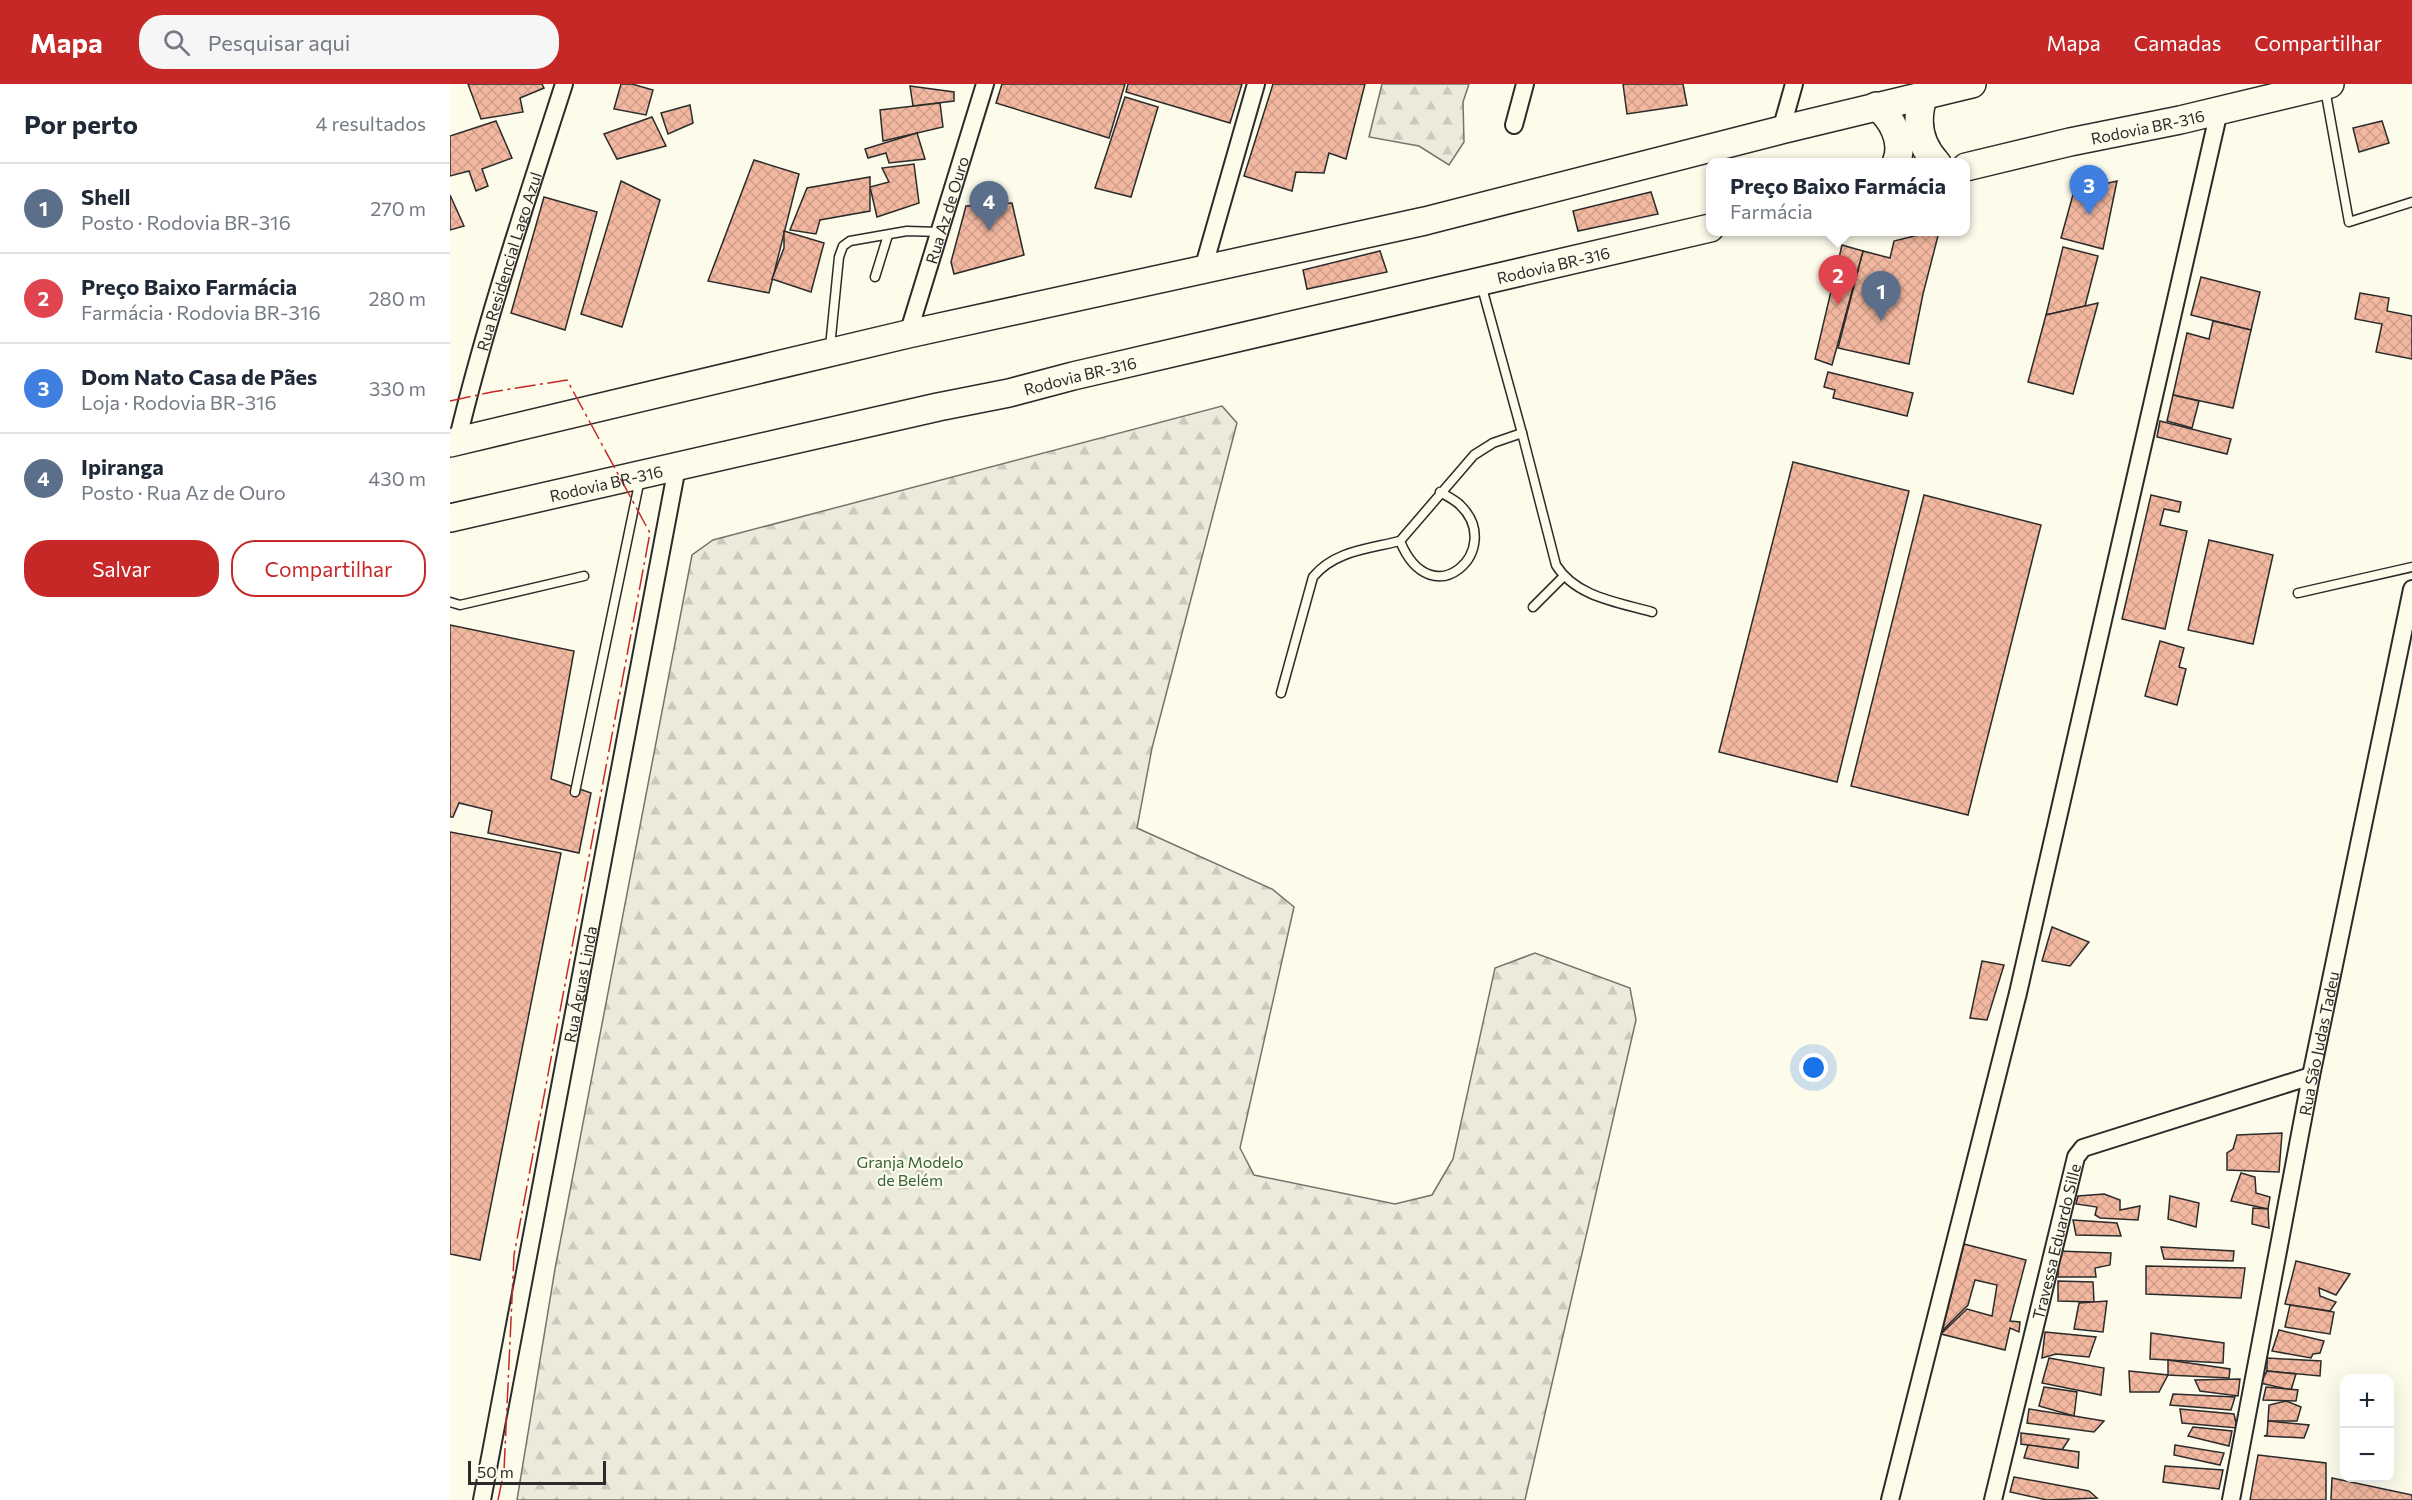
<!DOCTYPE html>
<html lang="pt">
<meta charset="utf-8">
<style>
body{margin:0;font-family:Commissioner,sans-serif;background:#f6f6f7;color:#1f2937}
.controls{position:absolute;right:18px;bottom:18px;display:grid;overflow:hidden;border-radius:12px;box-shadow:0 6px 24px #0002}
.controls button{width:54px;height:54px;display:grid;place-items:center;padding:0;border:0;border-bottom:2px solid #e0e1e3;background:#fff;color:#1f2937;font:30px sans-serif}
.scale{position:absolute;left:18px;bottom:15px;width:138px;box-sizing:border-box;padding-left:6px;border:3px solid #2b2b2b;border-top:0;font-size:16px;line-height:21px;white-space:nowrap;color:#2b2b2b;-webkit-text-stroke:4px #fdfbea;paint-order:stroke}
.you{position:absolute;left:1364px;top:984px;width:21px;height:21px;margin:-15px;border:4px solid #fff;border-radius:50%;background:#1a73e8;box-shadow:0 0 0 9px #1a73e833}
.badge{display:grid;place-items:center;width:39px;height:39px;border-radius:50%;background:#c62828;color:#fff;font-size:20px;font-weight:700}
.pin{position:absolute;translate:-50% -50px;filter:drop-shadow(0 2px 3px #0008)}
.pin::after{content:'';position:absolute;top:32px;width:21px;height:18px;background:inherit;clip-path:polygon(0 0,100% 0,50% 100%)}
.popup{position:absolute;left:1256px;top:74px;width:264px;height:78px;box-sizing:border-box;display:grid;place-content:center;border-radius:12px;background:#fff;filter:drop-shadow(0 2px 4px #0005);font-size:20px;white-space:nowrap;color:#747a83}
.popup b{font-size:22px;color:#1f2937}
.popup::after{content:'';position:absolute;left:50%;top:100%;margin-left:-12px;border:12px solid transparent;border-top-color:#fff}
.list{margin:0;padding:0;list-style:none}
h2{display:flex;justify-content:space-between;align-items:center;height:78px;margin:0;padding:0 24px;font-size:26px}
h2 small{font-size:20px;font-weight:400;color:#747a83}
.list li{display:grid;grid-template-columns:39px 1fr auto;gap:18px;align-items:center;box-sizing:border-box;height:90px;padding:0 24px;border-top:2px solid #e0e1e3}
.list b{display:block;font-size:22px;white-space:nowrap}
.list p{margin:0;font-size:20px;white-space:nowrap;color:#747a83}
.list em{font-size:20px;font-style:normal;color:#747a83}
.actions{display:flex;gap:12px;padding:18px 24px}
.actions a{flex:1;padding:14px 0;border:2px solid #c62828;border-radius:24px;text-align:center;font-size:21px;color:#c62828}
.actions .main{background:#c62828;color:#fff}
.icon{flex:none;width:33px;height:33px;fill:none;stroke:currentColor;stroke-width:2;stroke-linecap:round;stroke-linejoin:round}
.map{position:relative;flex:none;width:1962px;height:1416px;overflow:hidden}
header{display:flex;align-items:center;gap:36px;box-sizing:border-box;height:84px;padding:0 30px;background:#c62828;color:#fff}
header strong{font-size:28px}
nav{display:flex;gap:33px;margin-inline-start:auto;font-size:21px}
.search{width:420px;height:54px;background:#f6f6f7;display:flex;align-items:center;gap:15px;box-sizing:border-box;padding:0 21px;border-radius:24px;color:#747a83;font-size:22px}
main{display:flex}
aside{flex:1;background:#fff}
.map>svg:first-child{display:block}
.forest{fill:url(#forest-firs);stroke:#74746e;stroke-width:1.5}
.building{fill:url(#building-cross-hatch);stroke:#2b2b2b;stroke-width:1.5}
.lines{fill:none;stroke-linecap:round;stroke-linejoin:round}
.service-casing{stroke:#2b2b2b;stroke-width:11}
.minor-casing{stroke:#2b2b2b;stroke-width:20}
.trunk-casing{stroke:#2b2b2b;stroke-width:30}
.service{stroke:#fdfbea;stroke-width:8}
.minor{stroke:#fdfbea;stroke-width:16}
.trunk{stroke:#fdfbea;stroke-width:27}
.power{stroke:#c62828;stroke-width:1.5;stroke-dasharray:21 4.5 3 4.5;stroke-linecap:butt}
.labels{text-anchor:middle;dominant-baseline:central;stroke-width:4.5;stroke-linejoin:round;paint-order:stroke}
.street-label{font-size:16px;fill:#2b2b2b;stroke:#fdfbea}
.park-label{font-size:16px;fill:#34623c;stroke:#fdfbea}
</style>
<header>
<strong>Mapa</strong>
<div class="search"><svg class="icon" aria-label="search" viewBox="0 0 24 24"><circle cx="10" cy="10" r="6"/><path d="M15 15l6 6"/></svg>Pesquisar aqui</div>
<nav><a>Mapa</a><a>Camadas</a><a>Compartilhar</a></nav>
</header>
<main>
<aside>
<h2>Por perto<small>4 resultados</small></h2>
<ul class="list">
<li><span class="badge" style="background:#5c6f8a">1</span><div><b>Shell</b><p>Posto · Rodovia BR-316</p></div><em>270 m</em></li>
<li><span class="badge" style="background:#e0444e">2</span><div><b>Preço Baixo Farmácia</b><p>Farmácia · Rodovia BR-316</p></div><em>280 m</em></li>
<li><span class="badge" style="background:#3f7fe0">3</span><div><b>Dom Nato Casa de Pães</b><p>Loja · Rodovia BR-316</p></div><em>330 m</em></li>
<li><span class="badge" style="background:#5c6f8a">4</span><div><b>Ipiranga</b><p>Posto · Rua Az de Ouro</p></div><em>430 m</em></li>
</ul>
<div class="actions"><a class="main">Salvar</a><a>Compartilhar</a></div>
</aside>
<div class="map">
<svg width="1962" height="1416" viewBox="0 0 1962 1416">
<defs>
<pattern id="forest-firs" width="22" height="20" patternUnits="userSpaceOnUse" patternTransform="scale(1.5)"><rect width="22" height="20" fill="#ecebdb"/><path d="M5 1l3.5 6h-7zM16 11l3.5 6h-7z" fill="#cbcabc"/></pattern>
<pattern id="building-cross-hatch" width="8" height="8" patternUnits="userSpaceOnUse" patternTransform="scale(1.5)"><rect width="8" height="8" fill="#f2b8a0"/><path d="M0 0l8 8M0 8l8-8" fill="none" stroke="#d09e8a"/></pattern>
</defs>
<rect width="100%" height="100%" fill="#fdfbea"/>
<g class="forest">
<path d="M932,0H1019L1013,18L1014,58L999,81L969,62L919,53Z"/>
<path d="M772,322L787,339L702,664L687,744L822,805L844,823L790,1064L804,1091L945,1120L982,1111L1003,1075L1045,884L1085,869L1180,904L1186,936L1075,1416H67L105,1185L242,471L263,456Z"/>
</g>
<g class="building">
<path d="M18,0H92L94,4L70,14L73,28L31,35Z"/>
<path d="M171,0H182L203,6L196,31L164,25Z"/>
<path d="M552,0H675L659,54L546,19Z"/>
<path d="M678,0H792L780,39L676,8Z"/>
<path d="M823,0H915L896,75L879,69L874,89L846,88L842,107L794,92Z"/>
<path d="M1173,0H1233L1237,21L1177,30Z"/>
<path d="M460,2L504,8V17L463,22Z"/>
<path d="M675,13L708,23L681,113L645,104Z"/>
<path d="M490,19L493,43L433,57L430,26Z"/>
<path d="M240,21L243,39L218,50L211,29Z"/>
<path d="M202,33L216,62L167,75L154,50Z"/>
<path d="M46,37L62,74L32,85L38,102L26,107L19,87L0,92V52Z"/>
<path d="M1932,37L1939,59L1909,68L1903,44Z"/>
<path d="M467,49L475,75L439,79L436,69L418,74L415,65Z"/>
<path d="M304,76L349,90L319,209L258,197Z"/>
<path d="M464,80L469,119L427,133L420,103L439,98L432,84Z"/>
<path d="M420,93V127L370,136L366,150L340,146L357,104Z"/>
<path d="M171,97L210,116L172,243L131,230Z"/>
<path d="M1667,97L1653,165L1611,154L1624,107Z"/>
<path d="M1201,108L1208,130L1128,147L1123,127Z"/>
<path d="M0,111L14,142L0,146Z"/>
<path d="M94,113L147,128L115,246L61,229Z"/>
<path d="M562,119L574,171L504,190L501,178L516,122Z"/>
<path d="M334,147L374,159L361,208L322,195L334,164Z"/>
<path d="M1480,148H1489L1473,210L1459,280L1388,264L1413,167L1440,174L1444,157Z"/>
<path d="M1392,161L1413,167L1382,281L1365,275Z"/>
<path d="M1613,163L1648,172L1635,222L1596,231Z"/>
<path d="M930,167L937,188L857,205L853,186Z"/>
<path d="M1751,193L1810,208L1801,246L1741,231Z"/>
<path d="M1910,209L1939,214L1937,227L1962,232V275L1926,268L1932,240L1905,235Z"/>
<path d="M1648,219L1623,310L1578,298L1596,231Z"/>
<path d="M1763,237L1801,246L1783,324L1723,311L1737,249L1759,255Z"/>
<path d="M1378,288L1463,309L1457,332L1383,314L1385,306L1374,303Z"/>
<path d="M1723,311L1749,317L1742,344L1717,337Z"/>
<path d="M1710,337L1781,355L1777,370L1707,353Z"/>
<path d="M1343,378L1459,407L1387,698L1269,668Z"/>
<path d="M1474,411L1591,441L1518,731L1401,702Z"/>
<path d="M1701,411L1731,418L1729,428L1714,425L1710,441L1737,447L1715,545L1672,535Z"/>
<path d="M1759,456L1823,471L1803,560L1738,546Z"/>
<path d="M0,541L124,567L101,695L141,709L129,769L38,749L42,727L9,719L3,733H0Z"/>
<path d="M1710,557L1734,564L1729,583L1736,585L1727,621L1695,612Z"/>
<path d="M0,748L111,769L30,1176L0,1170Z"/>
<path d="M1602,843L1639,858L1620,882L1592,877Z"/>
<path d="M1532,877L1554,881L1537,936L1520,934Z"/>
<path d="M1832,1049L1829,1088L1777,1086V1069L1783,1065L1787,1051Z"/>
<path d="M1791,1089L1805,1093L1806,1109L1820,1113L1818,1125L1781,1117Z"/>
<path d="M1654,1110L1670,1116V1126L1690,1122L1688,1136L1650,1134L1645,1131L1647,1123L1626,1120L1628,1112Z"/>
<path d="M1720,1112L1749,1119L1746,1143L1718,1135Z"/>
<path d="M1803,1124L1818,1125L1819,1144L1802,1140Z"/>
<path d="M1623,1136L1667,1139L1671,1152L1626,1151Z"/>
<path d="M1514,1160L1576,1176L1560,1237L1570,1238L1569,1248L1560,1244L1555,1266L1491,1250L1517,1225L1542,1232L1547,1201L1525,1196L1518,1221L1492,1247Z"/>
<path d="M1711,1163L1784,1167L1783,1177L1714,1175Z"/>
<path d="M1608,1167L1661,1169L1660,1181L1645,1184L1646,1193H1608Z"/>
<path d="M1846,1177L1900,1190L1886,1211L1869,1204L1870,1212L1886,1218L1880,1227L1835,1220Z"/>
<path d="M1696,1182L1795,1184L1791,1214L1696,1210Z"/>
<path d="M1608,1197L1643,1198L1644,1218L1608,1217Z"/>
<path d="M1657,1217L1653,1248L1624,1245L1629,1219Z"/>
<path d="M1840,1221L1884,1228L1880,1250L1835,1243Z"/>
<path d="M1829,1246L1874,1257L1870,1269L1863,1270L1861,1274L1822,1267Z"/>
<path d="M1595,1248L1646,1253L1639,1273L1606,1270L1592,1274Z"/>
<path d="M1701,1249L1774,1259L1773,1279L1700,1275Z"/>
<path d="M1599,1274L1654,1284L1651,1311L1592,1299Z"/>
<path d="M1817,1274L1871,1277L1870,1292L1817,1287Z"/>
<path d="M1718,1276L1780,1285L1779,1294L1718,1291Z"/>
<path d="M1679,1287L1718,1291L1709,1308H1680Z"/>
<path d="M1817,1287L1846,1290L1841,1306L1810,1299Z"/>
<path d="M1790,1295L1788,1312L1750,1307L1745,1296Z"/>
<path d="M1594,1303L1627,1308L1624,1332L1589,1322Z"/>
<path d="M1816,1303L1848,1306L1846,1317L1813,1316Z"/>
<path d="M1723,1310L1785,1313L1781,1326L1720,1321Z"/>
<path d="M1836,1317L1851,1323L1847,1337H1818L1819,1321Z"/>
<path d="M1579,1325L1624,1332L1654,1337L1644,1348L1577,1339Z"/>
<path d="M1730,1325L1784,1330L1787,1344L1732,1339Z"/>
<path d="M1818,1337L1859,1341L1854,1354L1814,1352L1817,1351Z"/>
<path d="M1743,1343L1782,1347L1779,1362L1738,1352Z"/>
<path d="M1571,1349L1619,1355L1612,1366L1571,1360Z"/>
<path d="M1578,1361L1629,1368L1628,1384L1574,1374Z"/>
<path d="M1725,1361L1774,1369L1770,1381L1724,1371Z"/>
<path d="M1808,1371L1876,1379V1416H1800Z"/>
<path d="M1715,1382L1773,1386L1769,1405L1713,1398Z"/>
<path d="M1564,1393L1639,1407L1647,1414L1597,1416L1560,1408Z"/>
<path d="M1882,1394L1962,1411V1416H1881Z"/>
</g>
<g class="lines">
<defs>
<g id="service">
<path d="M1875,5L1899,138L1962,118"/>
<path d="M425,193L438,151"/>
<path d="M1031,200L1072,349"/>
<path d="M380,263L389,173L393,162L400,157L457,147L489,148"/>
<path d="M990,408C997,412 1005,416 1010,421C1056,465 982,535 950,457L1024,371L1043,359L1072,349L1106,481C1126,513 1167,518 1202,528"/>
<path d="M1848,509L1962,483"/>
<path d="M0,518L10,521L134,492"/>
<path d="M1083,523L1113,493"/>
<path d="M831,609L863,493C884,467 918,465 950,457"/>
<path d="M125,708L190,395"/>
</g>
<g id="minor">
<path d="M1064,41L1075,0"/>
<path d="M1331,46L1344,0"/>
<path d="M753,185L806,0"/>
<path id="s1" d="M458,250L535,0"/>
<path id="s2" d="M7,358C36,237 76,118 114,0"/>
<path id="s3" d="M32,1416L227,383"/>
<path d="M1440,1416L1568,909L1769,27"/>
<path id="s4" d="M1543,1416L1626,1073L1633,1064L1861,992"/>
<path id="s5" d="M1781,1416L1861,992L1962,505"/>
</g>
<g id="trunk">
<path d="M1474,11C1465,36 1468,59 1487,79"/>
<path d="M1426,22C1442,34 1455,58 1446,79"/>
<path id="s6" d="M1516,83L1620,58L1730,36L1880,0"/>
<path d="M0,359L458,250L975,137L1331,46L1522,0"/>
<path id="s7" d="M0,434L488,323L559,309L623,292L1260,144"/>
</g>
</defs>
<use href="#service" class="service-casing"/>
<use href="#minor" class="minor-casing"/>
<use href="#trunk" class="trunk-casing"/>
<use href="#service" class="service"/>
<use href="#minor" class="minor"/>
<use href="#trunk" class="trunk"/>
<path class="power" d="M0,317L42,308L117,296L200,449L64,1171L54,1387L48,1416"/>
</g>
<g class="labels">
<g class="street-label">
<text stroke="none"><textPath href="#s6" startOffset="186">Rodovia BR-316</textPath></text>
<text stroke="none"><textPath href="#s1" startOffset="130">Rua Az de Ouro</textPath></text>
<text stroke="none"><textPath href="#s2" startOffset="188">Rua Residencial Lago Azul</textPath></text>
<text stroke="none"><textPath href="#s7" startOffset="1132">Rodovia BR-316</textPath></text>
<text stroke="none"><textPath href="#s7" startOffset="646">Rodovia BR-316</textPath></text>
<text stroke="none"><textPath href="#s7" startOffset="160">Rodovia BR-316</textPath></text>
<text stroke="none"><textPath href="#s3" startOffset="525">Rua Águas Linda</textPath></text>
<text stroke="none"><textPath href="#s5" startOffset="465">Rua São Judas Tadeu</textPath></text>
<text stroke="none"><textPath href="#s4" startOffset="266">Travessa Eduardo Sille</textPath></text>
</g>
<g class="park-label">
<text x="460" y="1077">Granja Modelo<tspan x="460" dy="18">de Belém</tspan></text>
</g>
</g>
</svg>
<div class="controls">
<button>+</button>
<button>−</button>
</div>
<div class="scale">50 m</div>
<div class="you"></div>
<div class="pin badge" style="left:1431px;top:237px;background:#5c6f8a">1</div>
<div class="pin badge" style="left:1388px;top:221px;background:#e0444e">2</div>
<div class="popup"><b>Preço Baixo Farmácia</b>Farmácia</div>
<div class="pin badge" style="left:1639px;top:131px;background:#3f7fe0">3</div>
<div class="pin badge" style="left:539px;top:147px;background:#5c6f8a">4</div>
</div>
</main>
